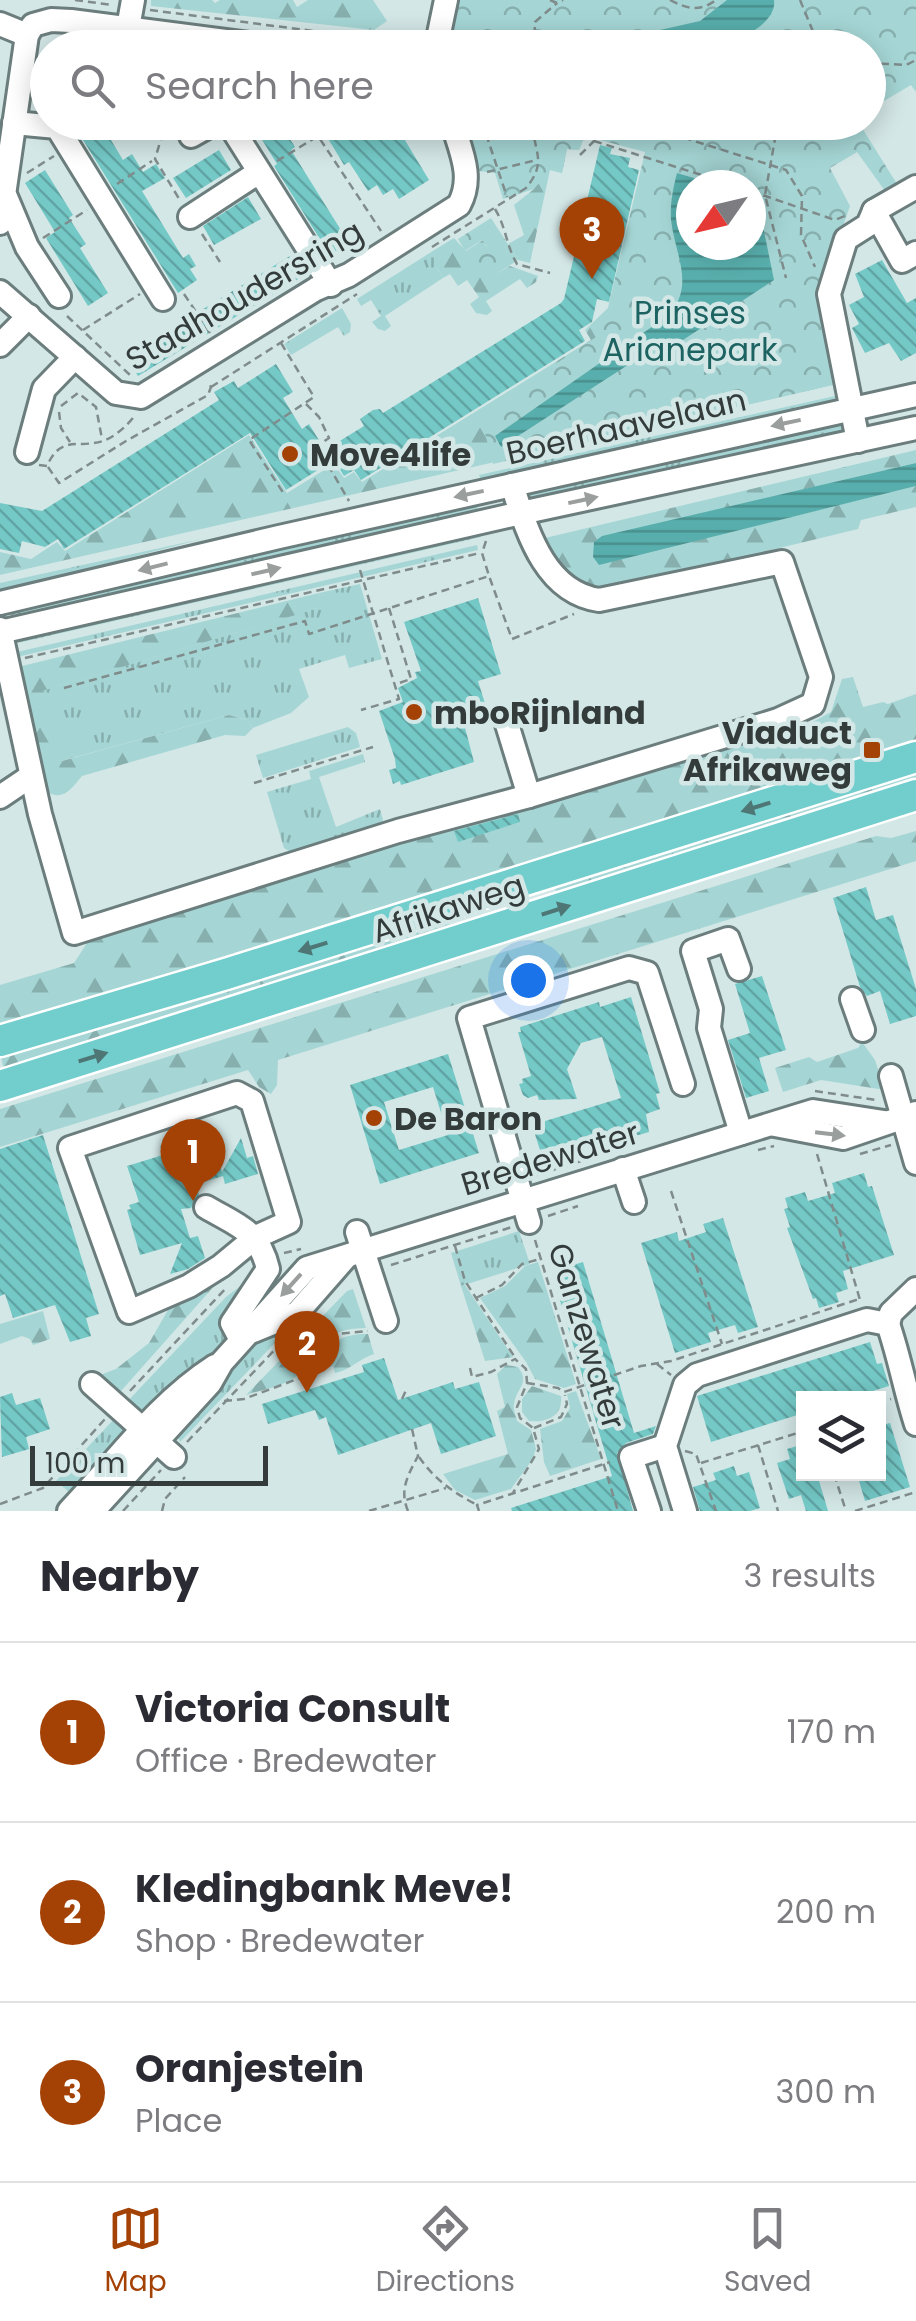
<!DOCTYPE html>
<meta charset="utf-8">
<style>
body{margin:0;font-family:Poppins,sans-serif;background:#f7f7f7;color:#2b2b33}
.controls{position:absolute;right:30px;bottom:30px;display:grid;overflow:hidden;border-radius:0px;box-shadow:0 5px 25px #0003}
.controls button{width:90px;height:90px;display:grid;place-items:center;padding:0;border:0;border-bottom:2px solid #e1e1e2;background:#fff;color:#2b2b33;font:50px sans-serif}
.compass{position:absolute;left:676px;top:170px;width:90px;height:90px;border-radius:50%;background:#fff;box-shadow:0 5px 25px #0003;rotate:236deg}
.scale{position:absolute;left:30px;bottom:25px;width:238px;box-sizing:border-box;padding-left:10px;border:5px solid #343c3b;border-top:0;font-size:28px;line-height:35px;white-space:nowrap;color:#343c3b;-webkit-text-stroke:8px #d3e7e6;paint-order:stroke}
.you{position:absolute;left:528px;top:980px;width:35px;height:35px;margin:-25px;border:8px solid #fff;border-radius:50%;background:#1a73e8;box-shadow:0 0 0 15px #1a73e833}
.badge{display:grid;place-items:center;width:65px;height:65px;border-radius:50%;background:#a44104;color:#fff;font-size:32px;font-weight:700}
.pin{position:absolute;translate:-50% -82px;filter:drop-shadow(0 2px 5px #0008)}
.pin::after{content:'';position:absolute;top:52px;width:35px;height:30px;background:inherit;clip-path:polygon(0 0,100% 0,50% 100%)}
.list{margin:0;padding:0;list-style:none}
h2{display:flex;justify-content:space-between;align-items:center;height:130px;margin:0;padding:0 40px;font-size:42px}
h2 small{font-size:32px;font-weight:400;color:#7c7c81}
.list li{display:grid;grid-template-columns:65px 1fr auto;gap:30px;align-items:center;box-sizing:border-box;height:180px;padding:0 40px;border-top:2px solid #e1e1e2}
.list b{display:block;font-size:38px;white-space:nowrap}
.list p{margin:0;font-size:32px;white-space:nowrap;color:#7c7c81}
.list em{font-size:32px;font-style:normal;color:#7c7c81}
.icon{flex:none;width:55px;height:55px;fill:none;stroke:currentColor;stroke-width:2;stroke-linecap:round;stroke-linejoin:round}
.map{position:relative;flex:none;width:916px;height:1511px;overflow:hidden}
.search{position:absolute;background:#fff;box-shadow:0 5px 25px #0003;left:30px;right:30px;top:30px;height:110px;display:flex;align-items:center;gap:25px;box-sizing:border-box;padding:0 35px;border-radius:55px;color:#7c7c81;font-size:38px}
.sheet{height:670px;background:#fff}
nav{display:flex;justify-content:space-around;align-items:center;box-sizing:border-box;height:140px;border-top:2px solid #e1e1e2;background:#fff;font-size:28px;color:#7c7c81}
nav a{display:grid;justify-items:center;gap:5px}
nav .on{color:#a44104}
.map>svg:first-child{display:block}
.grass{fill:url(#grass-tufts)}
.forest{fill:url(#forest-firs);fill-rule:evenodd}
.park{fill:url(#park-crowns);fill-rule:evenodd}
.pitch{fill:#a5d6d5}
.water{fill:url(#water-rules)}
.building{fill:url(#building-back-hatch);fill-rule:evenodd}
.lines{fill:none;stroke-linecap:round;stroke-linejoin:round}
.minor-casing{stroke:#6b7d7c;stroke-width:28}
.major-casing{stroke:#fff;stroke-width:35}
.path{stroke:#7f8c8b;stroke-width:2.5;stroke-dasharray:8 5;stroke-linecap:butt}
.minor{stroke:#fff;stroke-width:22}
.major{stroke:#72cdcd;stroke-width:30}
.oneway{fill:#9a9e9d}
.oneway2{fill:#4d7675}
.poi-dot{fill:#a44104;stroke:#d3e7e6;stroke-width:4}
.labels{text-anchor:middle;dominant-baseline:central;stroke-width:9;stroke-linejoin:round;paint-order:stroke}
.street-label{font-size:32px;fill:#343c3b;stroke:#d3e7e6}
.park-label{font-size:32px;fill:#1c6362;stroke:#d3e7e6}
.poi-label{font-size:32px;font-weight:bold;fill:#343c3b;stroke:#d3e7e6;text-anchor:start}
</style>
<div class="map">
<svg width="916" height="1511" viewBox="0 0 916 1511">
<defs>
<pattern id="grass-tufts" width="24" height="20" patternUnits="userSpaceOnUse" patternTransform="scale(2.5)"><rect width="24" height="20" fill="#a5d6d5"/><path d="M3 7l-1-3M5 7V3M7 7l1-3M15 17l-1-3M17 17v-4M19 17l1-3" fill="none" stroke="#87afae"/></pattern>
<pattern id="forest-firs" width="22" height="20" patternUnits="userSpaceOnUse" patternTransform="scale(2.5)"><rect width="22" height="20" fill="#a5d6d5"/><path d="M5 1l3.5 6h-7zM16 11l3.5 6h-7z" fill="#87afae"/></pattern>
<pattern id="park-crowns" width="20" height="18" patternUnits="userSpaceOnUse" patternTransform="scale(2.5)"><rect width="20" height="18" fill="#a5d6d5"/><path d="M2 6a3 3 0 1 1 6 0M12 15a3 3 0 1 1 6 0" fill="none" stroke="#87afae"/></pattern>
<pattern id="water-rules" width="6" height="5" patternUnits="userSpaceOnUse" patternTransform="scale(2.5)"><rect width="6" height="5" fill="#58aeac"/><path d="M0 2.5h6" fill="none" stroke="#4a8f8d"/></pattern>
<pattern id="building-back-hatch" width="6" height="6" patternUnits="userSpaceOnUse" patternTransform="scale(2.5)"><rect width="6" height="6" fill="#74c9c7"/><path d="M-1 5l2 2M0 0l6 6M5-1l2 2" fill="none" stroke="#60a4a3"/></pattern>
</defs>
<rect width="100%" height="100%" fill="#d3e7e6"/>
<g class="grass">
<path d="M436,249V267L443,278L385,316L391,326L385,331L378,329L372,322L381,316L371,300L361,306L357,299Z"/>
<path d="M342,308L351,324L350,332L344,336L338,327L291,355L284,344Z"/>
<path d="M835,396L836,401L481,480L479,475Z"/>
<path d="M842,417L847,430L529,501L527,496L538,486Z"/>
<path d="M477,501L478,513L11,619V606Z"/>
<path d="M480,531L481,537L18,643L19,636Z"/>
<path d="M206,538L0,591V583Z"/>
<path d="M477,545L478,550L17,657V652Z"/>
<path d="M360,584L382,659L349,668L345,655L299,669L309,697L291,713L253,728L247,720L229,715L61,761L41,691L321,607L319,593Z"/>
<path d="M348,727L356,733L360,747L263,778L256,755Z"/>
<path d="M363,754L365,762L319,777L336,827L380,809L383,820L375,830L294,854L284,848L267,792L311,779L309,771Z"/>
<path d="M258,974L262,993L148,1028L143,1010Z"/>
<path d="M519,1231L530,1264L461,1286L451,1253Z"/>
<path d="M259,1272L228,1312L226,1340L197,1369L175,1378L136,1417L124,1405L226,1297Z"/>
<path d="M296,1321L180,1442L175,1431L260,1337Z"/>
<path d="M115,1418L126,1428L69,1492L56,1481Z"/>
</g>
<g class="forest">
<path d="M151,0H212L215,3L220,0H293L297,7L308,0H373L387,21L374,30L151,6Z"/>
<path d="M589,123L579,150L567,149L562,173L550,170L530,263L518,260L508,244L524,235L514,205L534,189L544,147Z"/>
<path d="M647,165L780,173L837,384L0,575V552L31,559L57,542L65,551L249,435L287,493L334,464L344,478L354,472L362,482L591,340L585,330L610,306ZM677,173L751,185L793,374L684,278Z"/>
<path d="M454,238L466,251L483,240L487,247L484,281L510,266L538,276L536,282L527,288L520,279L486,301L492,311L487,315L476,313L470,304L479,297L467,280L458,286L450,274L443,278L436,267V249Z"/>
<path d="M916,450V463L755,501L593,557L599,564L916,486V507L861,520L858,529L606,590C575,585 557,567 545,538Z"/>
<path d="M319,593L322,607L42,691L62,761L229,715L247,720L253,728L245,736L225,735L82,776C71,789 63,803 44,790L14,668Z"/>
<path d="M853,677L863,707L883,702L888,704L916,694V741L0,1026V985L74,963L87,943L299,873L539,801L581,794L809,724L831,712L842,679Z"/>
<path d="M916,767V787L557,900L554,881Z"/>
<path d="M916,831V861L278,1060L277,1085L271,1094L259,1087L248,1070L0,1147V1109L876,836L891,838Z"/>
<path d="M448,915L452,934L262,993L258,974Z"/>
<path d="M143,1010L148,1028L4,1071L0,1051Z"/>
<path d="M862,1042L875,1060L885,1090L821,1080L783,1092L775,1068L809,1057L817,1062L858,1048Z"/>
<path d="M538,1262L576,1384L564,1388L535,1379L526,1362L480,1298L505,1286L525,1266Z"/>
<path d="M224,1275L121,1391L100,1375L116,1369L149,1343L168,1310L208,1282Z"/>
<path d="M465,1285L513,1357L485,1361L461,1286Z"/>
<path d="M353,1289L366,1328C318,1329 327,1350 298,1375C286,1386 261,1390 246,1395L347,1291Z"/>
<path d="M43,1311L50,1339L33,1345L30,1339L22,1336L0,1344V1324Z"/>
<path d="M368,1334L374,1354C358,1359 351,1370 335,1373L333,1366L321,1370L317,1362C331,1341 342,1334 368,1334Z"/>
<path d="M506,1365L518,1367C531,1383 516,1388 514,1404C513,1410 516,1415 517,1421L531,1430L536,1449L532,1460L511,1489L475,1500L455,1490L443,1474L508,1454L497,1411L505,1407L497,1374Z"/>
<path d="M532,1386L561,1396C563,1416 547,1423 529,1421L522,1412V1399Z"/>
<path d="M576,1391L601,1459L550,1476L544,1462L540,1429L562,1421L570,1408L567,1394Z"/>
</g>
<g class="park">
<path d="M458,0H916V92L911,85L869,110L868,48H451Z"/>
<path d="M463,123H859L897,184L885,191L857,152L830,168L850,206L822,286L837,384L493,464L480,414L602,333L645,152L585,136L579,150L567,149L562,173L550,170L534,189L503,199L495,173L479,171ZM691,185H751V245H691Z"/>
<path d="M491,218L518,260L484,282L469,258L487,246L482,240L465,251L458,239Z"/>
</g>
<path class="pitch" d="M488,123H525L535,154L502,165Z"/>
<g class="water">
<path d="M727,0H774C777,20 747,38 728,41C718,43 714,40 705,47H618L660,30L700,21Z"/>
<path d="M677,173L717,185H691V245H751V195L757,197L774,280L680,342L668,339L501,447L495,436L666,317C697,288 675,255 671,220C670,204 673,188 677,173Z"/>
<path d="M916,463V486L599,565L593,557L594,542L602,536Z"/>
</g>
<g class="building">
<path d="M83,122H100L123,160L132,154L143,172L156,164L165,178L142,191L183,258L189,254L196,266L190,269L197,280L178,293L75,127Z"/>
<path d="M251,122H279L295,147L291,150L349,243L330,255L274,166L277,164Z"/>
<path d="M318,122H394L429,180L399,199L393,189L383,195L377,185L368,191L349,162L344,165Z"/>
<path d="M600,145L612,148L610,154L630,158L628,167L639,170L609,302L597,299L592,322L579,330L585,341L361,480L354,470L344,476L334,460L286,490L250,433L64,549L58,539L45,547L22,541L19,553L0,549V503L42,511L219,400L214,392L234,381L238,388L276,364L293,392L283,398L302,429L309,424L325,450L364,426L360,419L373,410L380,409L383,413L561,303L564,299Z"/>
<path d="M219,150L231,170L186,198L173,178Z"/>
<path d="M45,170L73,215L69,218L86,244L80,248L108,293L88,306L46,238L55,232L25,183Z"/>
<path d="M248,197L261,219L214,245L203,226Z"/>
<path d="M290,256L303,276L138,376L126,356Z"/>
<path d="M882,260L907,303L916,298V353L901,361L889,343L865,353L852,328L859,324L849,305L864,297L855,274Z"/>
<path d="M478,598L501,674L478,681L488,713L463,720L474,762L401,785L400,781L393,784L389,770L396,768L395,759L379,711L403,702L398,688L417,678L415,672L421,671L404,622Z"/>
<path d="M518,814L520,822L458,842L454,831Z"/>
<path d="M866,887L876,920L893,915L916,989V1016L890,1024L880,991L867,996L860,987L833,898Z"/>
<path d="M762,976L786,1050L759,1058L769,1091L746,1098L728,1040L750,1033L735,984Z"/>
<path d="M631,997L660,1093L656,1094L660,1109L646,1114L649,1132L635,1136L630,1129L569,1148L567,1143L540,1150L532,1125L621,1098L602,1037L581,1043L567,1069L577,1099L539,1100L537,1095L528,1098L523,1095L519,1084L523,1083L522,1079L531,1076L518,1032H521L520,1027L599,1002L600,1007Z"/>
<path d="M448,1054L479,1153L380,1184L350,1085ZM433,1087L448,1135L399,1150L384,1102Z"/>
<path d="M208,1126L222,1172L241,1138L247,1158L253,1156L258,1174L225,1184L223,1176L193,1185L199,1194L191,1208L181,1209L190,1238L198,1236L205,1258L188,1269L170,1274L182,1243L140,1255L127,1210L131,1209L129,1205L139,1202L127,1166L163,1155L160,1146L164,1145L162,1140Z"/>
<path d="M43,1135L99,1314L86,1318L91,1336L70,1342L55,1305L13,1318L5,1294L0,1296V1149Z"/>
<path d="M864,1173L868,1187L872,1186L894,1255L843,1271L848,1289L836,1293L839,1302L819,1308L816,1298L813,1299L787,1228L790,1227L784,1209L788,1208L785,1198L805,1192L808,1201L835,1193L832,1183Z"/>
<path d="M723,1218L758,1327L738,1333L735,1325L708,1333L711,1342L675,1353L641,1243L677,1232L679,1241L706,1232L703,1224Z"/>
<path d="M583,1262L634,1433L656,1426L653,1434L626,1443L617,1453L633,1511H512L511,1508L612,1476L554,1280L566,1276L563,1268Z"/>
<path d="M870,1342L877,1364L882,1363L889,1386L850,1398H804V1413L711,1442L697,1396Z"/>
<path d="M384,1358L398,1400L453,1382L455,1389L479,1382L496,1436L441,1454L431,1423L338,1455L326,1417L319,1420L315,1410L268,1424L262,1404L364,1372L362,1365Z"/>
<path d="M12,1393L16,1405L40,1398L50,1429L26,1437L29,1449L2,1457L0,1397Z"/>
<path d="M890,1423L910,1487L865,1501L857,1474H878V1426Z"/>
<path d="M804,1444V1474H817L828,1511H806L801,1495L789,1499L777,1463L790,1459L787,1449Z"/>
<path d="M734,1466L737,1476L749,1472L760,1508L750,1511H700L693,1487L716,1480L713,1473Z"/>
</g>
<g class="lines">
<defs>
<g id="minor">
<path d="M0,24L27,35"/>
<path d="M128,28L133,0"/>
<path d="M436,48L446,0"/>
<path d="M228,122L331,285"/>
<path d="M14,123L57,127L163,299"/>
<path d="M191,136L216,122"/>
<path d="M6,197L27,247L59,296"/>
<path d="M874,211L902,261L916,253"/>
<path d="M190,217L259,172"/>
<path d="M0,223L27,35L33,25L51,20L71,21L281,48"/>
<path d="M0,292L116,393L141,397L316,289L349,275L459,205C474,177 461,152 452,122"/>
<path d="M0,345L29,316"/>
<path d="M858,441L829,294L846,239L868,225L874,211L916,187"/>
<path d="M27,452L44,389L75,357"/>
<path d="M0,603L279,537L916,395"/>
<path d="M0,629L40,814L74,933L398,831L529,796L778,720L813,704L821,677L782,562L599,600C544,592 527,530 512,485"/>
<path d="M0,632L521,513L916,428"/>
<path d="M506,721L529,796"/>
<path d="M0,797L31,776"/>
<path d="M739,969L728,939L693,951L711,1009L709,1028L741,1133"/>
<path d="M852,999L863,1030"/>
<path d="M891,1076L916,1163"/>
<path d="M237,1093L252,1101L289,1222L256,1237L221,1266L189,1286L129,1312L70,1148Z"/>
<path d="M775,1125L843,1138L916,1113"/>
<path d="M623,1169L634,1202"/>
<path d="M206,1207C238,1226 259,1230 268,1269L232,1323L241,1340"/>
<path d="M529,1222L469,1018L629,968L647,973L683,1084"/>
<path d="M357,1232L386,1321"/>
<path d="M888,1324C900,1359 905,1390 916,1424"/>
<path d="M888,1324L891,1313L916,1289"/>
<path d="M253,1331L297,1313L346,1257"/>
<path d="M92,1384L174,1457"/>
<path d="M69,1511C117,1461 156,1404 215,1366"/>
<path d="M93,1511L210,1383L222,1362L307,1268L813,1111L884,1122"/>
<path d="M649,1511L631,1457L665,1446"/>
<path d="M685,1511L665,1446L685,1385L697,1375L867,1320L888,1324"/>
</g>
<g id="major">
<path d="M0,1041L226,974L916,757"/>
<path d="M0,1086L916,795"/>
</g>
</defs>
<use href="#minor" class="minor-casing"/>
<use href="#major" class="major-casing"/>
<g class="path">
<path d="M75,0L112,5"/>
<path d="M550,0L557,3L563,0"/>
<path d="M670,0C687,9 700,12 716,0"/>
<path d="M800,0L817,41L827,48"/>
<path d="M150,10L415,44"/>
<path d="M534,48L535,22L557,3"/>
<path d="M868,63L906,65L916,60"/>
<path d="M151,122L161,139L155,159L181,202"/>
<path d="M482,122L507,197"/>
<path d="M634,122L786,170L802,196L801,235L815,267"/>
<path d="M778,122L765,195L786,278"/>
<path d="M320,135L338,122"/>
<path d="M594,141L733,185"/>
<path d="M580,155L594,141L585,122"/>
<path d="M277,161L318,136L381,231"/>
<path d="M487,172L537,160"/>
<path d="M27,173L54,156"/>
<path d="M117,184L152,161"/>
<path d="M751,191L835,220L847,215"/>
<path d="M495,209C506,227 506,245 517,264L550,273"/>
<path d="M202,234L220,262"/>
<path d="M43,238L87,210"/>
<path d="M432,247L526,188C549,160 532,151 533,122"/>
<path d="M184,294L210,333"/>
<path d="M67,316L130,375"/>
<path d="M83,330L140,294"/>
<path d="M281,343L314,397L249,440L284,494"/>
<path d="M211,387L357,294"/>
<path d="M306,404L319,417L329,438L317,446L349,501"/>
<path d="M61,406L78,393L96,407L102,439"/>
<path d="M59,412L61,428L70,442"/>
<path d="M39,465L47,466C61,434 79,449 103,441C115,437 129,424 135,415"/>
<path d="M48,467L59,483L126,441L208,395L211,387L208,382"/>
<path d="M486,541L482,553L489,576"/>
<path d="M360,570L399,699L361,710"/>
<path d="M389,608L411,679L396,684"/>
<path d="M25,658L480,553"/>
<path d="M64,688L305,621L309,634L489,576L512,639L574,614"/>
<path d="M254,783L373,747"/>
<path d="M815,1091L876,1100"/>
<path d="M758,1150L774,1146"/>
<path d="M817,1154L860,1300"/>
<path d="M860,1154L891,1145"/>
<path d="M537,1175L616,1150"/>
<path d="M671,1191L722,1344"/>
<path d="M548,1216L578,1206"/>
<path d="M535,1240L618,1511"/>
<path d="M455,1246L465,1281L514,1356"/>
<path d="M284,1253L301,1249"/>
<path d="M391,1265L512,1227"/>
<path d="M476,1298L502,1285L522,1264L540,1259"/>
<path d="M657,1364L671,1375"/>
<path d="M470,1368L472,1377L491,1372L515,1359L526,1369L527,1383L517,1407L520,1418L533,1428L539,1449L513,1493"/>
<path d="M527,1383L558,1388L564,1392L641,1366L671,1361L859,1299"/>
<path d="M130,1391L227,1287"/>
<path d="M402,1399L407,1388"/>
<path d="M224,1401L244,1399L300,1378L323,1345L336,1334L368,1331"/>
<path d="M878,1404L891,1399"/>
<path d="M534,1428L561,1417L567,1404L565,1395"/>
<path d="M187,1442L285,1339"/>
<path d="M758,1445L778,1511"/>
<path d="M685,1451L696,1454L716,1511"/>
<path d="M419,1457C436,1481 453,1492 477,1505"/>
<path d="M701,1463L804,1431"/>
<path d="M834,1474L846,1511"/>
<path d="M0,1504L43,1488L105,1419"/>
<path d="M123,1511L161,1470"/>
<path d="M162,1511L165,1499L185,1477"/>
<path d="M369,1511L446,1488"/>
<path d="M408,1511C399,1490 408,1475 418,1456L412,1429"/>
<path d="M479,1511L477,1505L610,1462"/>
<path d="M855,1511L916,1492"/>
</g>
<use href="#minor" class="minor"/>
<use href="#major" class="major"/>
</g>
<defs><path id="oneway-solid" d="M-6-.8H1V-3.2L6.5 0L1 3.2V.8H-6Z" transform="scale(2.5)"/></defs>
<g class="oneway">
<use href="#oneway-solid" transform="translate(786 423) rotate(168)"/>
<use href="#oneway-solid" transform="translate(469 494) rotate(168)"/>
<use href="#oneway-solid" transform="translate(583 500) rotate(-12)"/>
<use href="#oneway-solid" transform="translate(153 567) rotate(166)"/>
<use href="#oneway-solid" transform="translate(266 571) rotate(-13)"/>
<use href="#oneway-solid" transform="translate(830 1134) rotate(7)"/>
<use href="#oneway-solid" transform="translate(291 1285) rotate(132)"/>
</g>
<g class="oneway2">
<use href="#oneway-solid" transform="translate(756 807) rotate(163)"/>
<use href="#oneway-solid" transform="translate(556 910) rotate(-18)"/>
<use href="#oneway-solid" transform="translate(313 947) rotate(163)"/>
<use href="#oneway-solid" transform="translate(93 1057) rotate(-17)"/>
</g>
<g class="poi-dot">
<circle cx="290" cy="454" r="10"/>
<circle cx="414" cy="712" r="10"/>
<rect x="862" y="740" width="20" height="20" rx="5"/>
<circle cx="374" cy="1118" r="10"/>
</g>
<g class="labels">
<g class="street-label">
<text transform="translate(244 295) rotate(-30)">Stadhoudersring</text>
<text transform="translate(626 426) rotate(-13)">Boerhaavelaan</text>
<text transform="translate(448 908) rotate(-18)">Afrikaweg</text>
<text transform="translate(550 1158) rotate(-17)">Bredewater</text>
<text transform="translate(587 1336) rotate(73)">Ganzewater</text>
</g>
<g class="park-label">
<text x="690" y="312">Prinses<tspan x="690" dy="37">Arianepark</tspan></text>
</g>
<g class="poi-label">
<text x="310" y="454">Move4life</text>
<text x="434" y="712">mboRijnland</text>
<text x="852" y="732" text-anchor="end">Viaduct<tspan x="852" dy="37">Afrikaweg</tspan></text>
<text x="394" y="1118">De Baron</text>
</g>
</g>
</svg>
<div class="controls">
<button><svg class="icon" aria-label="layers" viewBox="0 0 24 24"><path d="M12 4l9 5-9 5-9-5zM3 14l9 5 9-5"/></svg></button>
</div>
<svg class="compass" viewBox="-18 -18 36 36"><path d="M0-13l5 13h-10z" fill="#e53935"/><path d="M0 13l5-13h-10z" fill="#7c7c81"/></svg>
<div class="scale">100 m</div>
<div class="you"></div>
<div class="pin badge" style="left:193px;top:1201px">1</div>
<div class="pin badge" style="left:307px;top:1393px">2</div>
<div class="pin badge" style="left:592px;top:279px">3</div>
<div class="search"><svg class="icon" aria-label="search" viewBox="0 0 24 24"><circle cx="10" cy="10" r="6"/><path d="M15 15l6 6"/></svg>Search here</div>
</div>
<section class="sheet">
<h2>Nearby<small>3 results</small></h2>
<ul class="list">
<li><span class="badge">1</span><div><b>Victoria Consult</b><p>Office · Bredewater</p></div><em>170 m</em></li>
<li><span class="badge">2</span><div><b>Kledingbank Meve!</b><p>Shop · Bredewater</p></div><em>200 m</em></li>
<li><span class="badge">3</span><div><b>Oranjestein</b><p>Place</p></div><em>300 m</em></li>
</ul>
</section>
<nav>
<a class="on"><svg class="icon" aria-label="map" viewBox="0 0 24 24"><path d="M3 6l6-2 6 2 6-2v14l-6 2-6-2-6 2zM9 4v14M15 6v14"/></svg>Map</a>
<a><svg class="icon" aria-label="directions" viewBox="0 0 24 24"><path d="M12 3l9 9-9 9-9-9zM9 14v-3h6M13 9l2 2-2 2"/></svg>Directions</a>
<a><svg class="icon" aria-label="saved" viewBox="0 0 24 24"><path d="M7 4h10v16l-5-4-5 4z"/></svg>Saved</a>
</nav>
